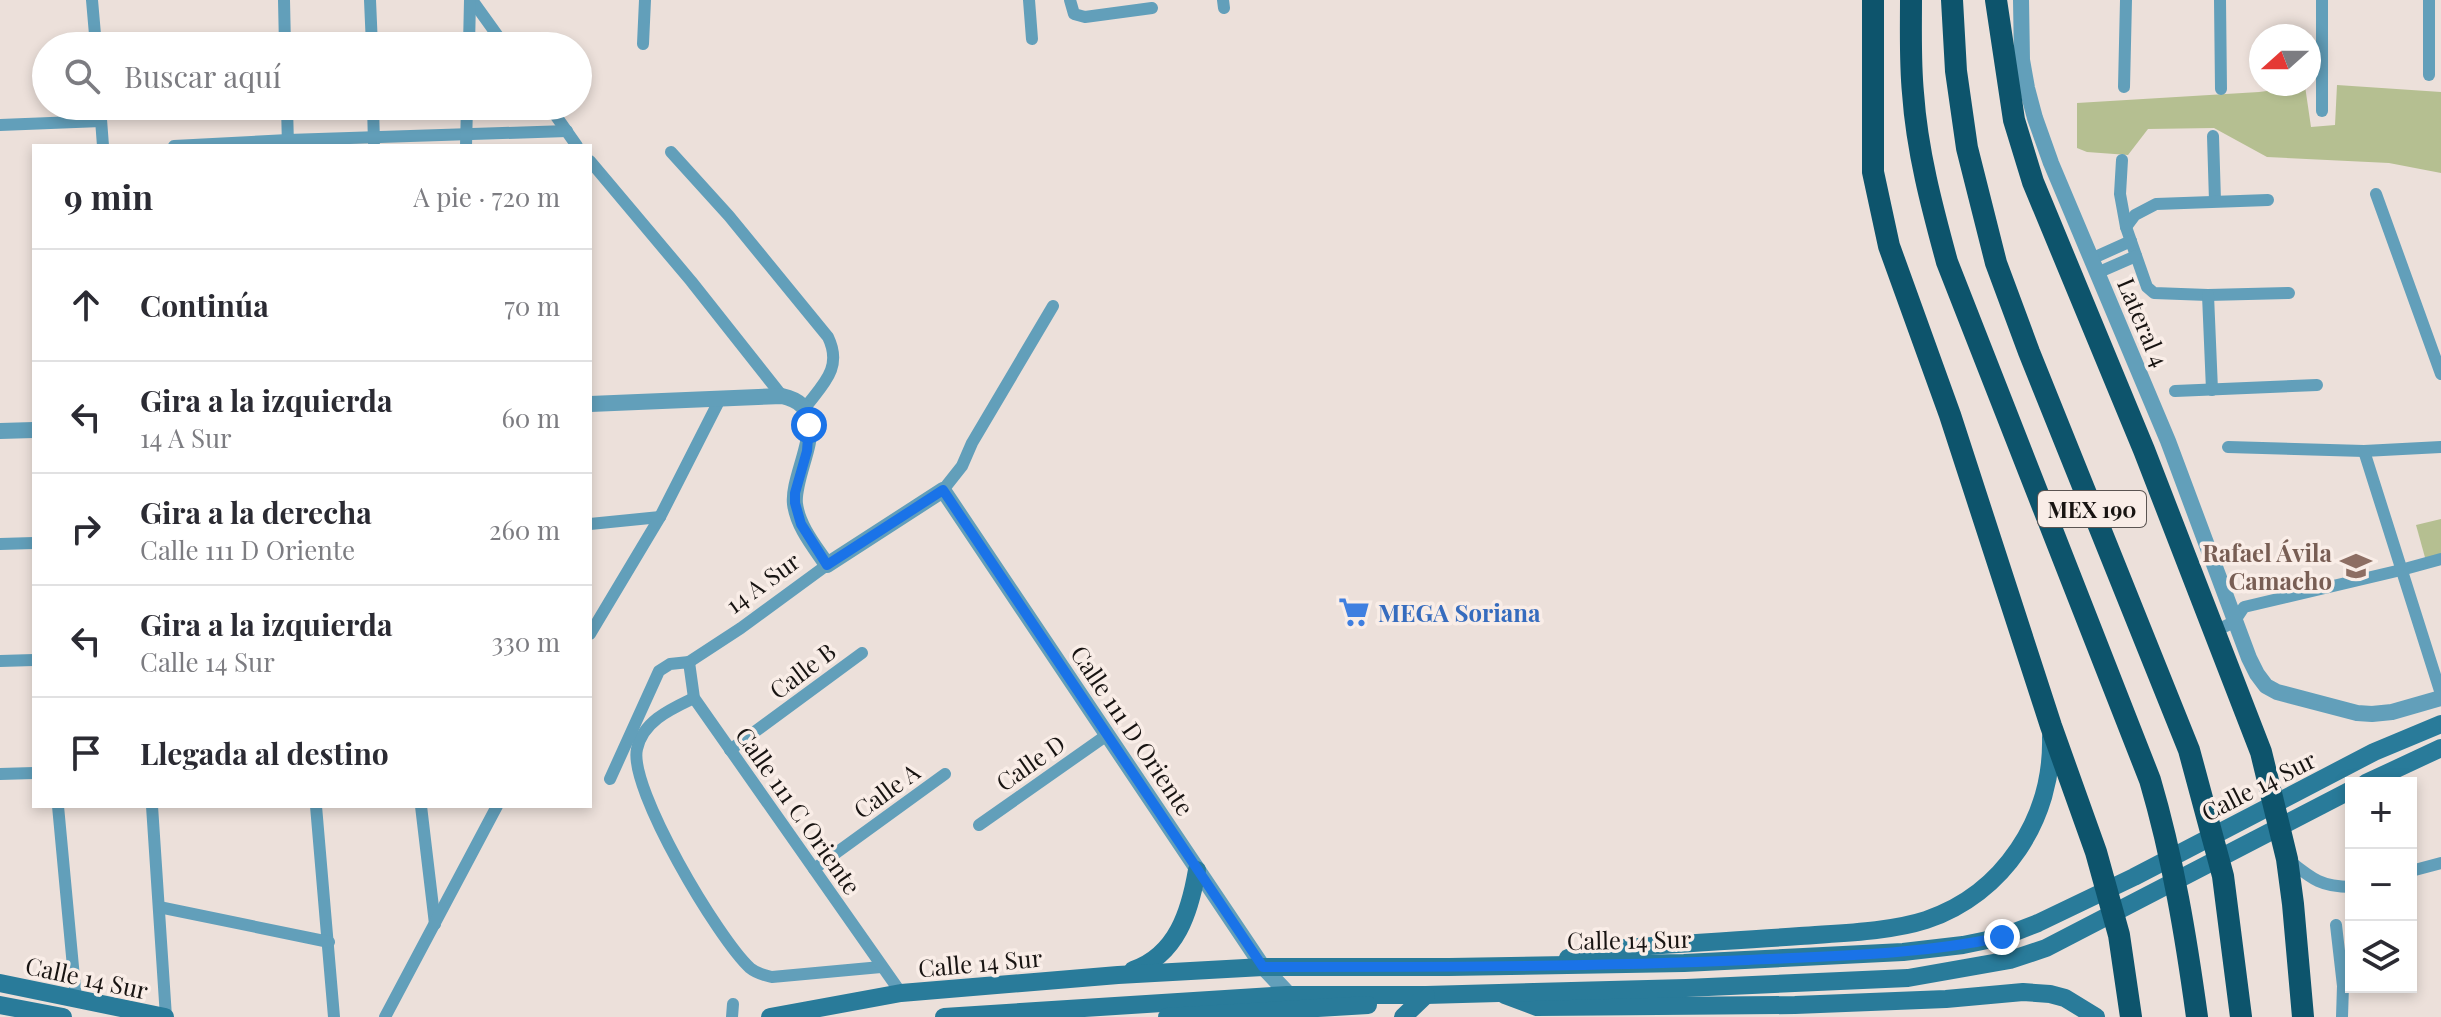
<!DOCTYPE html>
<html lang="es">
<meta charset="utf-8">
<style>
body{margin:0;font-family:"Playfair Display",serif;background:#f7f7f7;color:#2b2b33}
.controls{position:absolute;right:24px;bottom:24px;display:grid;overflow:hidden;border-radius:0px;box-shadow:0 4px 12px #0003}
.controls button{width:72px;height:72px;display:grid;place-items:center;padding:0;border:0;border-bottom:2px solid #e1e1e2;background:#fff;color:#2b2b33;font:40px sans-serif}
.compass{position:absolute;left:2249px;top:24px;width:72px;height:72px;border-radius:50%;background:#fff;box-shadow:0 4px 12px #0003;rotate:249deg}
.stop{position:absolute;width:24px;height:24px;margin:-18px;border:6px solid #1a73e8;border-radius:50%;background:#fff}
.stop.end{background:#1a73e8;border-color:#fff;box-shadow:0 2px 8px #0008}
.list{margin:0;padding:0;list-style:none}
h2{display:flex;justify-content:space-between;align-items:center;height:104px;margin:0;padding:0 32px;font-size:34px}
h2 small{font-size:26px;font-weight:400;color:#7c7c81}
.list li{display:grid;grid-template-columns:52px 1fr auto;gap:24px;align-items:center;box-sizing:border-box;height:112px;padding:0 32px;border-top:2px solid #e1e1e2}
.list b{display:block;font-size:30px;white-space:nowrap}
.list p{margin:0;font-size:26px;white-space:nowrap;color:#7c7c81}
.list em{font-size:26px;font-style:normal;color:#7c7c81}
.icon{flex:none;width:44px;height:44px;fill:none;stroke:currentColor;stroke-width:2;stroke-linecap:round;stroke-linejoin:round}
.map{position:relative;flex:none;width:2441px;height:1017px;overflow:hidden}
.search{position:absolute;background:#fff;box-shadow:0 4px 12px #0003;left:32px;top:32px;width:560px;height:88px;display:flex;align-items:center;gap:20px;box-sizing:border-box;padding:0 28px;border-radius:44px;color:#7c7c81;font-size:30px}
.panel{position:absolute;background:#fff;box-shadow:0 4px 12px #0003;left:32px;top:144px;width:560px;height:664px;border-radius:0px}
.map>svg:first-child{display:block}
.green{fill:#b5bf91}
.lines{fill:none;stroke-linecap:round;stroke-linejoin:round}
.minor{stroke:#629fba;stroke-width:12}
.tertiary{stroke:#629fba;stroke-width:16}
.secondary{stroke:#297b9a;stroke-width:18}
.trunk{stroke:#0d546c;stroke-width:22}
.route{stroke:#1a73e8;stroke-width:10}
.labels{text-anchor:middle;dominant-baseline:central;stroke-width:7;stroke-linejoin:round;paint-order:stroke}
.shield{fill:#f9ede7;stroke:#5c5552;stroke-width:2}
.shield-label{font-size:22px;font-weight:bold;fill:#181412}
.street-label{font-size:24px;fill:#181412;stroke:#f9ede7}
.education-label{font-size:24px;font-weight:bold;fill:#785e54;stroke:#f9ede7;text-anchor:end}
.shop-label{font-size:24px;font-weight:bold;fill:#366cbe;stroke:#f9ede7;text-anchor:start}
</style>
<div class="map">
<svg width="2441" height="1017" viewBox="0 0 2441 1017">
<rect width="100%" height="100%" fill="#ece0da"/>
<g class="green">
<path d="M2337,85L2441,92V173L2389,163L2267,157L2214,128L2148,129L2128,155L2087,152L2077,148V103L2259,92L2305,86L2311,127L2335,125Z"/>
<path d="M2441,519V557L2426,561L2416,525Z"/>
</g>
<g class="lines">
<g class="minor">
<path d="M92,0L96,46"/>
<path d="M284,0L285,46"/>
<path d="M370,0L372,46"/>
<path d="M472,0L505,46"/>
<path d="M1029,0L1032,39"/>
<path d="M1070,0L1074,14L1085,17L1152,8"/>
<path d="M1223,0L1224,8"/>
<path d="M2220,0L2221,89"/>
<path d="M2429,0V75"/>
<path d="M643,44L645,0"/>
<path d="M469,46L470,0"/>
<path d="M2124,87L2126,0"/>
<path d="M100,106L103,146"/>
<path d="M287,106L288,146"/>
<path d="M373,106L374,143"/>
<path d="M549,106L577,146"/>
<path d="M2322,111V0"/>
<path d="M0,125L101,121"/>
<path d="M2213,136L2215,201"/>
<path d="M174,146L288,140L567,131"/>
<path d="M466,146L467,106"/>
<path d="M671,152L729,216L828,337C843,368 823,384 805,408"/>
<path d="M2122,160L2120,194L2126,227L2147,287L2154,293L2208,295L2289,293"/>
<path d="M590,161L691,281L782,396"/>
<path d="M2376,194L2441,374"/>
<path d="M2126,227L2135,215L2156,204L2268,200"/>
<path d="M2091,259L2131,241"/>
<path d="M2097,273L2136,256"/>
<path d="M2208,295L2212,390"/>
<path d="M2175,391L2317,385"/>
<path d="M2228,447L2364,451L2441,447"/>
<path d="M2364,451L2441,694"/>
<path d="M943,490L962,466L972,443L1053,306"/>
<path d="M590,524L660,517"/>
<path d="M0,544L34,543"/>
<path d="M2213,632L2234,622L2244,607L2401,570L2441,559"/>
<path d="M590,634L660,517L720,399"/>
<path d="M0,661L34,660"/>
<path d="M689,662L741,628L827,565"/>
<path d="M694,698C671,709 643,721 637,749C628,788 719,940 750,968C757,974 764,975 772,977L881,967"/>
<path d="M730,750L862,653"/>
<path d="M0,774L34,773"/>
<path d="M610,779L659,671L670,664L689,662L694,698L901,993"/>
<path d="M58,806L76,999"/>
<path d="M152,806L166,1017"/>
<path d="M316,806L334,1017"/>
<path d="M421,806L435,924"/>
<path d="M979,825L1107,735"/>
<path d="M2287,859C2311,878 2320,887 2351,887"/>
<path d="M814,869L945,774"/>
<path d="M2411,871L2441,863"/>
<path d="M159,907L329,942"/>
<path d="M2336,925L2343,986L2342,1017"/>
<path d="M385,1017L497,806"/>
<path d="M732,1017L733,1004"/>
</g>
<g class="tertiary">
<path d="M2021,0L2022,60L2027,88L2035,118L2051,163L2168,441L2249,658L2257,674L2266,686L2277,692L2357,713L2372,714L2392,712L2441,698"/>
<path d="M590,404L782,396C838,408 791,471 795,504C798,527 815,547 827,565L943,490L1263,967L1296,1002"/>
<path d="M0,431L34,430"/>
</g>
<g class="secondary">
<path d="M2366,783L2441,748"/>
<path d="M1568,958L1599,950C1666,944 1733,941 1800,936C1839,933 1889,932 1926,920C2004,894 2053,818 2051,737"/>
<path d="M1133,970C1177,955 1190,911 1197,870"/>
<path d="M0,983L165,1017"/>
<path d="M1505,995L1537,1007L1795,1005L1946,999L2023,992L2050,994L2065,998L2096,1017"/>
<path d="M0,1005L63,1017"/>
<path d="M770,1017L901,993L1118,975L1263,967H1449L1684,963L1903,952L1963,945L2002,937L2038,923L2134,877L2374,752L2441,724"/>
<path d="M944,1017L1287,995H1426L1686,988L1908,978L2010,960L2046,948L2351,790"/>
<path d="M1167,1017L1368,1005"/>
<path d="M1403,1017L1426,995"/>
</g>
<g class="trunk">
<path d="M1873,0V172L1889,246L1950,415L2051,726L2096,852L2119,935L2131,1017"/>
<path d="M1911,0C1911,31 1910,62 1913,93C1917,151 1932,207 1947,262L2150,780C2173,858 2186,937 2197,1017"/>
<path d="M1952,0L1956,71L1967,148L1996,263L2029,352L2189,750L2223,876L2241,1017"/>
<path d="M1996,0L2014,120L2033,182L2144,450L2261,752L2287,859L2293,904L2303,1017"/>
</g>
</g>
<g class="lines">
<path class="route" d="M809,425L807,451L795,493V503L801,524L827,565L943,490L1263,967C1425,967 1587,967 1748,960C1833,956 1918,955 2002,937"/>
</g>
<defs>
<symbol id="school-bare" viewBox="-9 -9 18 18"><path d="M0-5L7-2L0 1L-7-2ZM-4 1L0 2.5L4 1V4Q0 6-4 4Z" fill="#8d6e63" stroke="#f9ede7" stroke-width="2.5" paint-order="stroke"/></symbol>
<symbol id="supermarket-bare" viewBox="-9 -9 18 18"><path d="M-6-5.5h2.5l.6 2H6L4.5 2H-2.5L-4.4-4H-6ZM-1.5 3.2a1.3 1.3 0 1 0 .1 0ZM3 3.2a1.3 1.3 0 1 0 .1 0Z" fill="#3f7fe0" stroke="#f9ede7" stroke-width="2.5" paint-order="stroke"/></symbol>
</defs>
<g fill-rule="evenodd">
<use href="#school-bare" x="2334" y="544" width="44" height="44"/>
<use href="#supermarket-bare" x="1332" y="590" width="44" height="44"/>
</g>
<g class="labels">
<rect class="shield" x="2038" y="491" width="108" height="36" rx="6"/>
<g class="shield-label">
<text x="2092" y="509">MEX 190</text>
</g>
<g class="street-label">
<text transform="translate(2144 322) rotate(67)">Lateral 4</text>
<text transform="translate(762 582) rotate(-36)">14 A Sur</text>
<text transform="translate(802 670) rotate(-37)">Calle B</text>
<text transform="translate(1133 730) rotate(56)">Calle 111 D Oriente</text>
<text transform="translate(1030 762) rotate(-35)">Calle D</text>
<text transform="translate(2258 785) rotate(-27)">Calle 14 Sur</text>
<text transform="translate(886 790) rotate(-36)">Calle A</text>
<text transform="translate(799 810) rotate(55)">Calle 111 C Oriente</text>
<text transform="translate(1629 939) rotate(-1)">Calle 14 Sur</text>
<text transform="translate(980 962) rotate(-5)">Calle 14 Sur</text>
<text transform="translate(87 977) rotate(12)">Calle 14 Sur</text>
</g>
<g class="education-label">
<text x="2332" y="552">Rafael Ávila<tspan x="2332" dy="28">Camacho</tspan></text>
</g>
<g class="shop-label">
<text x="1378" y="612">MEGA Soriana</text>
</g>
</g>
</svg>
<div class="controls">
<button>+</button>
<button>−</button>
<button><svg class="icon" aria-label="layers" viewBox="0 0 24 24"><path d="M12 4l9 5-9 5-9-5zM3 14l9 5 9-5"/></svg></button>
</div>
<svg class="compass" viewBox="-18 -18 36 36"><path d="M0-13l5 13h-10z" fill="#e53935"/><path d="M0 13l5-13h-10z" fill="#7c7c81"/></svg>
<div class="stop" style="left:809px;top:425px"></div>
<div class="stop end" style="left:2002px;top:937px"></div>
<div class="search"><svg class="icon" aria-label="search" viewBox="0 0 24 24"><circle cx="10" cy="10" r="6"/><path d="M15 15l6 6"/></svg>Buscar aquí</div>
<section class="panel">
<h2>9 min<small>A pie · 720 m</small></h2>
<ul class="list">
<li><svg class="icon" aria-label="ahead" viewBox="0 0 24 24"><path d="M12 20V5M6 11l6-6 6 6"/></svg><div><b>Continúa</b></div><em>70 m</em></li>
<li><svg class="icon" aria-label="left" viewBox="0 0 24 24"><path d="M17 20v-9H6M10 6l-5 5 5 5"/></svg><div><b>Gira a la izquierda</b><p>14 A Sur</p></div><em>60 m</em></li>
<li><svg class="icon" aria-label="right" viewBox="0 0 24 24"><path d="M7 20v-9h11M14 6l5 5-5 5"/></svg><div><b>Gira a la derecha</b><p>Calle 111 D Oriente</p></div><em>260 m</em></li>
<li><svg class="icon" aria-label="left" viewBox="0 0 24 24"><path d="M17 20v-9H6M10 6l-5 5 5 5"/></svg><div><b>Gira a la izquierda</b><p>Calle 14 Sur</p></div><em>330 m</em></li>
<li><svg class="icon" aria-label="arrive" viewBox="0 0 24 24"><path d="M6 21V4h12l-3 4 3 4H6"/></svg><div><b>Llegada al destino</b></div></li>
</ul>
</section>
</div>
